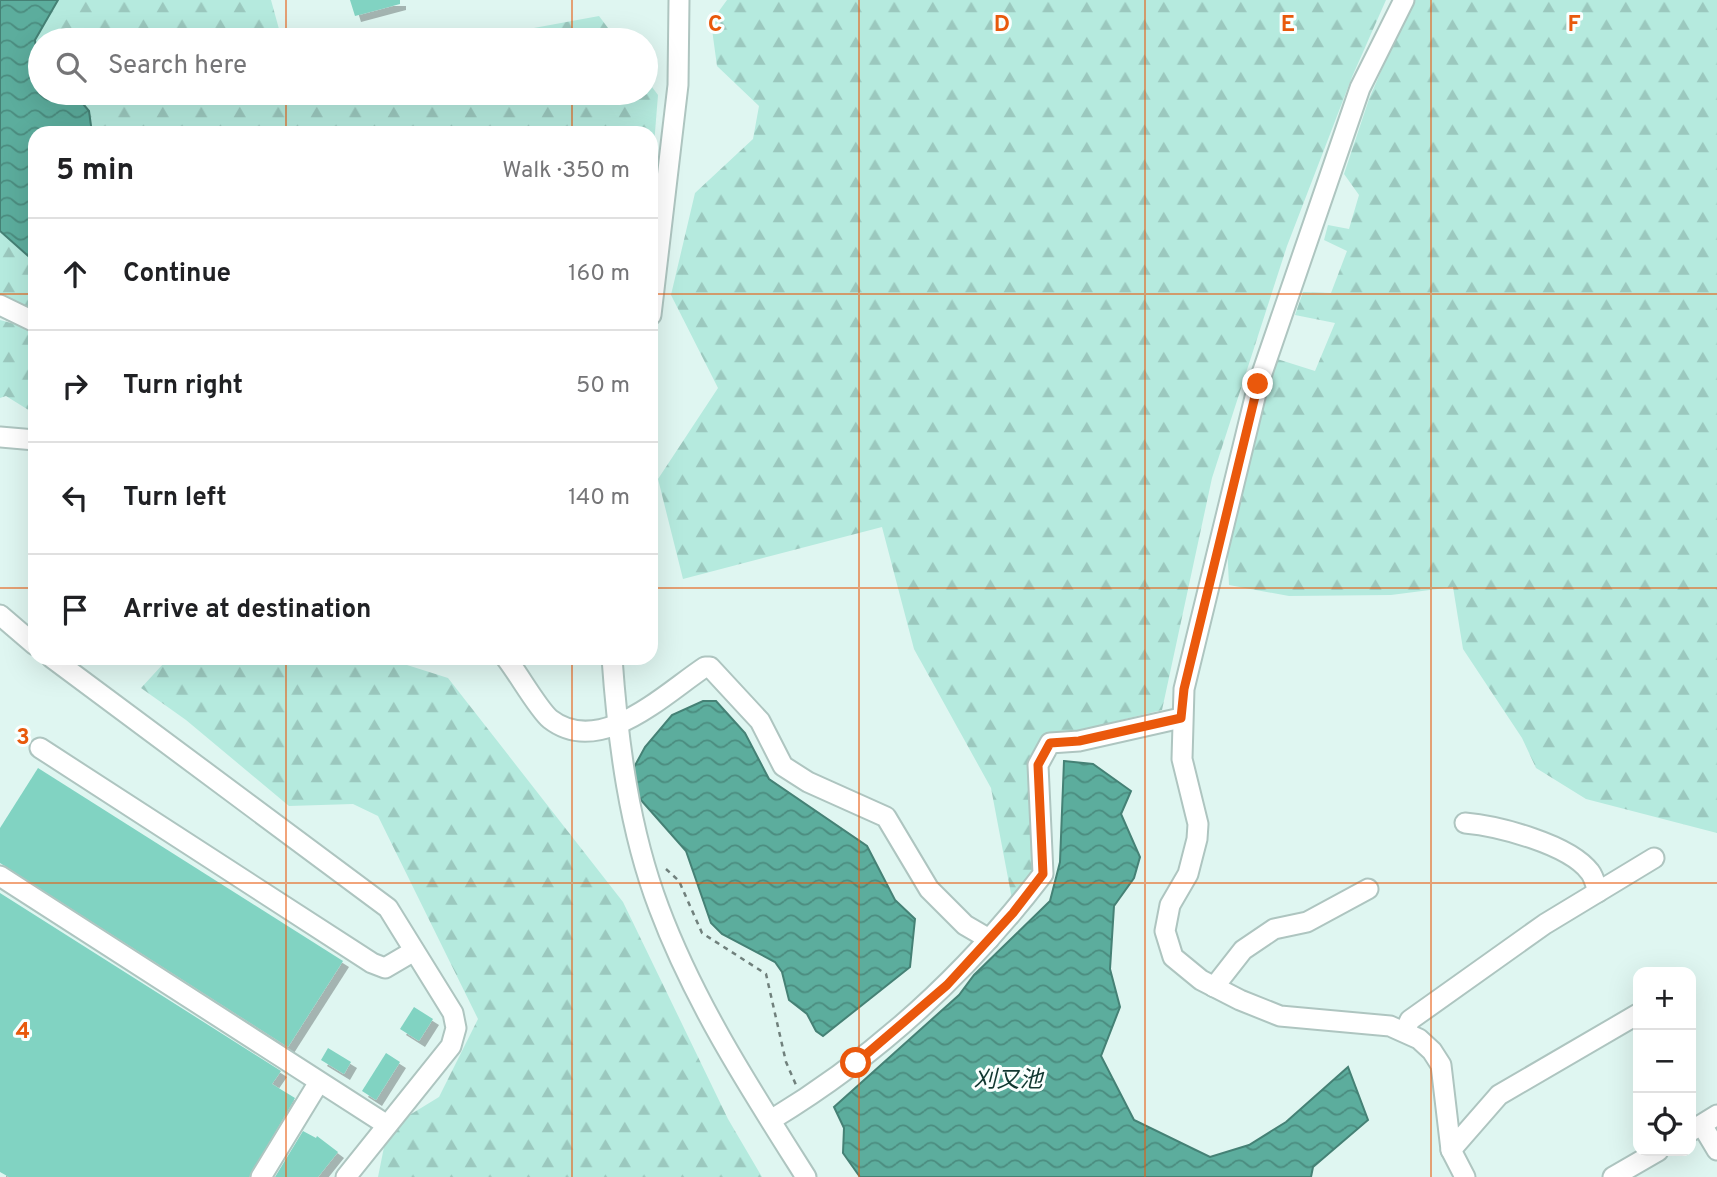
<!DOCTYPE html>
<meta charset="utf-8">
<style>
body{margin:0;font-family:Overpass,"Noto Sans JP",sans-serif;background:#f2f2f2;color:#202124}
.controls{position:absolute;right:21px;bottom:21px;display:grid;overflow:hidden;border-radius:14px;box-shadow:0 7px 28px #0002}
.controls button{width:63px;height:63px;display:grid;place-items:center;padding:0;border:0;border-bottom:2px solid #e0e0e0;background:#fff;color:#202124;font:35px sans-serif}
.stop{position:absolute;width:21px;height:21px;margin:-16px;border:5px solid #ea580c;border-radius:50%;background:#fff}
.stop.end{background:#ea580c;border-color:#fff;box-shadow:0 2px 7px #0008}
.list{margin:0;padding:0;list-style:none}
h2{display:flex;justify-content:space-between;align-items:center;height:91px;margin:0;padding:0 28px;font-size:30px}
h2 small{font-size:23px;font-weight:400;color:#757577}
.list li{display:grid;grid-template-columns:46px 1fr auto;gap:21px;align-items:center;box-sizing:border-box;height:112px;padding:0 28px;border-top:2px solid #e0e0e0}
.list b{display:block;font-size:26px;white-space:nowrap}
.list em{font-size:23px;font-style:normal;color:#757577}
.icon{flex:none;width:38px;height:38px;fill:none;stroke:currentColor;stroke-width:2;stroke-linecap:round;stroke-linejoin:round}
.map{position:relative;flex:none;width:1717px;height:1177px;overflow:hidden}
.search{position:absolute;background:#fff;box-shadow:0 7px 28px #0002;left:28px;top:28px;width:630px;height:77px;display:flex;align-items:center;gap:18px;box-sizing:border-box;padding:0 24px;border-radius:38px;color:#757577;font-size:26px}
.panel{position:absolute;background:#fff;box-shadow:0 7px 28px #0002;left:28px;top:126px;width:630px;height:539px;border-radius:21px}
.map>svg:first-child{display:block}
.forest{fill:url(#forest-firs)}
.water{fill:url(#water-waves);stroke:#458175;stroke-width:2}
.building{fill:#81d3c2;filter:url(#shadow)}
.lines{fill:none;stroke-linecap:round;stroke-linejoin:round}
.minor-casing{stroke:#aec5c0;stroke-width:23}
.path{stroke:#70807c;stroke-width:2.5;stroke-dasharray:5 5;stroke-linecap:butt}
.minor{stroke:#fff;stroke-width:19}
.route{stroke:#ea580c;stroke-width:9}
.grid{fill:none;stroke:#e8590c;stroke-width:2;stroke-opacity:0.55}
.labels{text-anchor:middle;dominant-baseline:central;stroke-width:6;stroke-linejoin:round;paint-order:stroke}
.water-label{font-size:23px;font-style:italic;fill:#113831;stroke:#fafffe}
.grid-label{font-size:23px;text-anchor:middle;font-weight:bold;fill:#e8590c;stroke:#fafffe;stroke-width:6;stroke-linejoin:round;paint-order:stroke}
</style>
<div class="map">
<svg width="1717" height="1177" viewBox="0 0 1717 1177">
<defs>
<pattern id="forest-firs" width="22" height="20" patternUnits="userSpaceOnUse" patternTransform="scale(1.75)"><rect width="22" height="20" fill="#b5eade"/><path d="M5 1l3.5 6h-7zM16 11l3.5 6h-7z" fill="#9bc8be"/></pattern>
<pattern id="water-waves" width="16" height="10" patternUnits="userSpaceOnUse" patternTransform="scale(1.75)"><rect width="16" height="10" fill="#5cad9d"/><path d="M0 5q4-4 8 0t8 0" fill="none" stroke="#4b8c7f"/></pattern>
<filter id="shadow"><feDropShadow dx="6" dy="6" stdDeviation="0" flood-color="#0004"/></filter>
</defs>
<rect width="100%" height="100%" fill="#dff6f1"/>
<g class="forest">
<path d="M58,0H271L282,40H40V70C23,47 46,20 58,0Z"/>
<path d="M727,0H1386L1352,77L1287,246L1212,478L1162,710L1048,738L1030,757L1034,876L1012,899L991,788L914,649L882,527L683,579L658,479L718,388L671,295L695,193L753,139L759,106L717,66L711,22Z"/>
<path d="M1412,0H1717V833L1586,799L1536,768L1522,738L1463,649L1453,587L1391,595L1289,596L1229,585L1227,544L1274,358L1315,371L1335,323L1295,315L1303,292L1331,293L1347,251L1324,240L1328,225L1349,229L1359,195L1344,174L1369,99Z"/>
<path d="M599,16L617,40H469Z"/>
<path d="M646,79L658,95L651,182V133H92L89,111L74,93H646Z"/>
<path d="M0,231L35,262V315L0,298Z"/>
<path d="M0,320L26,327L35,334V414L6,396L0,398Z"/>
<path d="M163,658H385L448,678L623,902L728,1119L762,1177H378L384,1147L403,1119L439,1097L478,1019L378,816L353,804L289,806L186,720L141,688L164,663Z"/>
</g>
<g class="water">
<path d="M0,0H58L35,40L40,93H74L89,111L92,133H35V262L0,231Z"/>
<path d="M703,701H716L745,733L769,779L867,846L895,900L915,919L910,967L823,1036L816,1031L807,1014L789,1000L782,972L775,962L722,934L711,923L686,851L633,791L632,771L645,747L672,715Z"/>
<path d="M1064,761L1093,764L1131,791L1121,814L1140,857L1134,878L1114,906L1110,969L1120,1007L1101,1056L1134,1120L1210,1157L1249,1145L1286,1122L1348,1067L1368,1120L1313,1167L1311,1177H860L843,1153L844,1128L834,1107L959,995L974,975L1050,901L1060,862Z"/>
</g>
<g class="building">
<path d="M350,0H400V4L355,16Z"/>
<path d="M38,768L343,961L288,1047L0,863V828Z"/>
<path d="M0,893L281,1071L272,1084L295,1098L249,1177H9L0,1172Z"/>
<path d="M414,1007L433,1019L419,1041L400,1029Z"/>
<path d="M328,1048L351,1062L344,1074L321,1060Z"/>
<path d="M386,1053L400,1062L376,1100L362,1091Z"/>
<path d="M303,1131L316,1138L317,1136L338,1152L318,1177H275Z"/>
</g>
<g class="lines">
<defs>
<g id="minor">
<path d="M1404,0L1360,88L1258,385L1184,689L1182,759L1198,824L1197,839L1188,874L1170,905L1165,931L1173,957L1201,980L1240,1000L1280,1016L1390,1026L1419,1039L1432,1051L1441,1065L1451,1150L1465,1177"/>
<path d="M0,305L35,322"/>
<path d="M651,315L678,85L679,0"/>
<path d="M0,437L35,440"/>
<path d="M0,615L35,645"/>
<path d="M52,658L388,908L453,1013L456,1028L451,1046L346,1177"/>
<path d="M506,658C518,673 538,709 550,719C600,758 664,694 705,667H710L760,721L783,766L808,782L886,817L929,889L965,925L989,939"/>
<path d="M612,658C618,742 629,829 659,908C695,1004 751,1090 806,1177"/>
<path d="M40,748L372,963L385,968L414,951"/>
<path d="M1465,823C1498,826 1569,844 1590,872C1594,877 1596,886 1598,892"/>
<path d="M0,876L387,1125"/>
<path d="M1214,987L1243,950L1274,929L1307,922L1368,889"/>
<path d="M1405,1031L1410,1020L1545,924L1654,858"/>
<path d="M771,1120C877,1056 968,972 1043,874L1038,765L1050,743L1079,741L1181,718"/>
<path d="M1702,1125L1717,1150"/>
<path d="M1691,1131L1717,1115"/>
<path d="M1451,1150L1499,1095L1638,1014"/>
<path d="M261,1177L319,1082"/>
<path d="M1613,1177L1658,1151"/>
</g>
</defs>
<use href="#minor" class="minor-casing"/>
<path class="path" d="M666,869L679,881L702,933L766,974L786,1062L796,1085"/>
<use href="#minor" class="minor"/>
</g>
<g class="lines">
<path class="route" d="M856,1063L947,985L1013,913L1043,874L1038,765L1050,743L1079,741L1181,718L1184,689L1258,384"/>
</g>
<path class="grid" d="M286,0V40M572,0V40M859,0V1177M1145,0V1177M1431,0V1177M286,93V133M572,93V133M0,294H35M651,294H1717M0,588H35M651,588H1717M286,658V1177M572,658V1177M0,883H1717"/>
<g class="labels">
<g class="water-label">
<text x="1008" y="1081">刈又池</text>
</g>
</g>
<g class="grid-label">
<text x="715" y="31">C</text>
<text x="1002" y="31">D</text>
<text x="1288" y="31">E</text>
<text x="1574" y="31">F</text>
<text x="23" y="744">3</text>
<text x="23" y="1038">4</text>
</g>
</svg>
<div class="controls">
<button>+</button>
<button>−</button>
<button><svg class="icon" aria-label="locate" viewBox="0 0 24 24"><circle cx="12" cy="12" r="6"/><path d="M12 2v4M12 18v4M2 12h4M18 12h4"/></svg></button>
</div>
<div class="stop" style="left:856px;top:1063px"></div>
<div class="stop end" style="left:1258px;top:384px"></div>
<div class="search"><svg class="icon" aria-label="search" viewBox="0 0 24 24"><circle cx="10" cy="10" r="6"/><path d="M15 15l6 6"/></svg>Search here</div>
<section class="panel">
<h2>5 min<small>Walk · 350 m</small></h2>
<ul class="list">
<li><svg class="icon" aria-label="ahead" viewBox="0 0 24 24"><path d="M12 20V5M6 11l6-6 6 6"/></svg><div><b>Continue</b></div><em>160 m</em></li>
<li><svg class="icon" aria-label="right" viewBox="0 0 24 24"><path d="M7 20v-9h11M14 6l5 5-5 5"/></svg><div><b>Turn right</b></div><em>50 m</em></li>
<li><svg class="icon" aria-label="left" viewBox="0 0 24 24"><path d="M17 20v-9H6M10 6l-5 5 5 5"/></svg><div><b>Turn left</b></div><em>140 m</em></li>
<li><svg class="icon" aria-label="arrive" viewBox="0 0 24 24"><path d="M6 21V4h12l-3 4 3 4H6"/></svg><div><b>Arrive at destination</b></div></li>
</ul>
</section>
</div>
